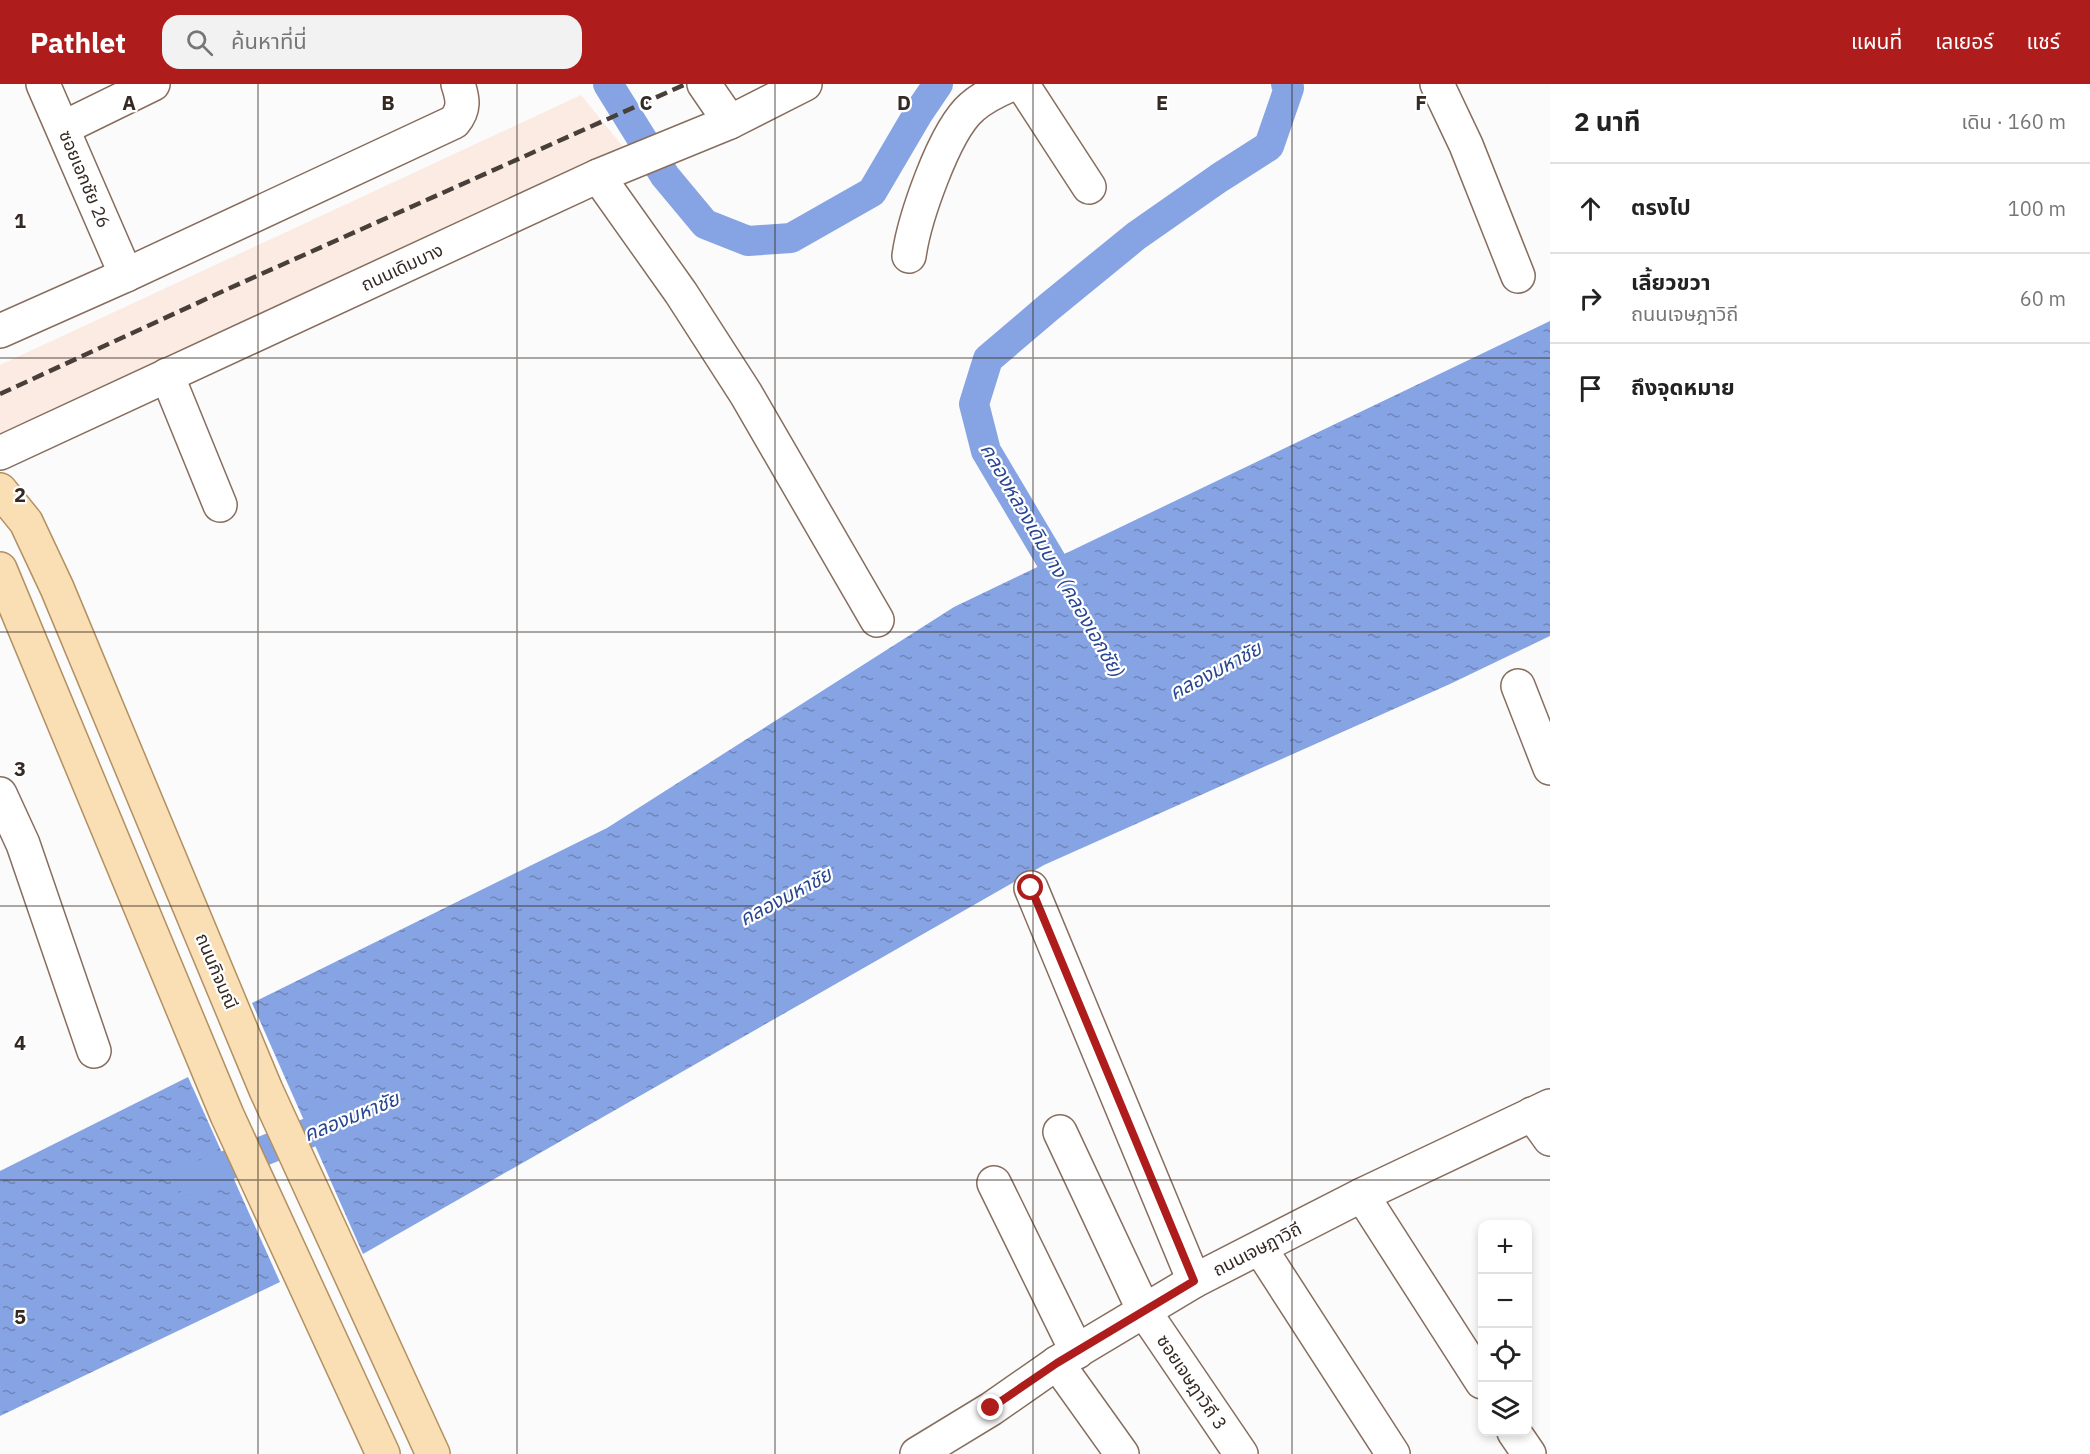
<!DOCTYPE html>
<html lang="th">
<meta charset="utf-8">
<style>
body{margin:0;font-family:"IBM Plex Sans","Noto Sans Thai",sans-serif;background:#f2f2f2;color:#222}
.controls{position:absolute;right:18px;bottom:18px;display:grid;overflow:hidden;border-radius:12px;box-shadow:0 3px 9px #0003}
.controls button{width:54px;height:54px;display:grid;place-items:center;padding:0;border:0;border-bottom:2px solid #e0e0e0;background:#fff;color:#222;font:30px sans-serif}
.stop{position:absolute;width:18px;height:18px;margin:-14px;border:4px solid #ae1d1c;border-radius:50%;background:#fff}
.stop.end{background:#ae1d1c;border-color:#fff;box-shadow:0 2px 6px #0008}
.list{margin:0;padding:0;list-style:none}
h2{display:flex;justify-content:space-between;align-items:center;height:78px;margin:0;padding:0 24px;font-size:26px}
h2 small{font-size:20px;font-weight:400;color:#767676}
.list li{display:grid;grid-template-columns:39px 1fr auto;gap:18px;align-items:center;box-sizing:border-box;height:90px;padding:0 24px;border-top:2px solid #e0e0e0}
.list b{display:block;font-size:22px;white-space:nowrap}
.list p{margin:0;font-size:20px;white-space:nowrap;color:#767676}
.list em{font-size:20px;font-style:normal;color:#767676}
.icon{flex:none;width:33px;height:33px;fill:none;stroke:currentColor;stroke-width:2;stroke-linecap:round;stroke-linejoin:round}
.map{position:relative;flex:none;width:1550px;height:1370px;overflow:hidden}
header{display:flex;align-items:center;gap:36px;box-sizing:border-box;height:84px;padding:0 30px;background:#ae1d1c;color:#fff}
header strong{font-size:28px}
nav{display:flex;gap:33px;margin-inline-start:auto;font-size:21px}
.search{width:420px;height:54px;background:#f2f2f2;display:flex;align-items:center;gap:15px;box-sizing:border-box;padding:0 21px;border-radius:18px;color:#767676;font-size:22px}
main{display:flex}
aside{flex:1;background:#fff}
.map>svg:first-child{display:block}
.built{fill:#fbebe3}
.water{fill:url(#water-ripples)}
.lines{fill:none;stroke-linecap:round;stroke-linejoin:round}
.canal{stroke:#86a3e3;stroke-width:30}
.minor-casing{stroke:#876d5e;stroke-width:36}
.major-casing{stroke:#b29061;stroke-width:36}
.minor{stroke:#fff;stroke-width:33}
.major{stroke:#fadeb4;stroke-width:33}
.rail{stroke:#493f3a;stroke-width:4.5;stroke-dasharray:12 6;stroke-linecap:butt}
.route{stroke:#ae1d1c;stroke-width:8}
.grid{fill:none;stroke:#342923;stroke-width:1.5;stroke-opacity:0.55}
.labels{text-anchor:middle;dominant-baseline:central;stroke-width:4.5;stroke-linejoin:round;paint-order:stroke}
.street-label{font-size:18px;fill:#342923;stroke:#fff}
.water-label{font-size:20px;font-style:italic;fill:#284691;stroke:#fff}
.grid-label{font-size:20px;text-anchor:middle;font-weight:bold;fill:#342923;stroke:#fff;stroke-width:4.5;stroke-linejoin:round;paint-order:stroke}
</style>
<header>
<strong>Pathlet</strong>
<div class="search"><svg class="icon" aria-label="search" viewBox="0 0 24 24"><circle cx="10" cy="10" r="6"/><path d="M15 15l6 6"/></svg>ค้นหาที่นี่</div>
<nav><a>แผนที่</a><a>เลเยอร์</a><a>แชร์</a></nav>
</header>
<main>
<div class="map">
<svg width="1550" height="1370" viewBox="0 0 1550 1370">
<defs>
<pattern id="water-ripples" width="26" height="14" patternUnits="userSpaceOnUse" patternTransform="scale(1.5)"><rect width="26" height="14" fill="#86a3e3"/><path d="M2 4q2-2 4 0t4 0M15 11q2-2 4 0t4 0" fill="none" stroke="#6e85b8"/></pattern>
</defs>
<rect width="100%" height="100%" fill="#fbfbfb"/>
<path class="built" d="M581,11L629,70L429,157L0,349V281Z"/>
<g class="water">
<path d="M1550,237V552L1450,600L1044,781L363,1170L252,919L607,744L954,523Z"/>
<path d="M188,993L280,1198L0,1332V1087Z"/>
</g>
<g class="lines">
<g class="canal">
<path d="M608,0L665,92L705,140L748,157L791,154L872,108L919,28L938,0"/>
<path d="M1071,510L986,367L974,320L988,275L1049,223L1136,152L1219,94L1269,62L1289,4L1286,0"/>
<path d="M190,1096L346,1034"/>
</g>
<defs>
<g id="minor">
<path d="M43,0L126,191"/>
<path d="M704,0L730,38"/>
<path d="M1022,0L1089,103"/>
<path d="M1437,0L1466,61L1518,192"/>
<path d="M63,44L153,0"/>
<path d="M598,92L681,209L746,310L877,536"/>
<path d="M909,172C914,136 944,47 972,23C983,13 998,6 1012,0"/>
<path d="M0,247L126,191L454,38C465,25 463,15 458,0"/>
<path d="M167,291L220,421"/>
<path d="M0,369L598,92L730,38L805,0"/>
<path d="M1518,602L1550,684"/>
<path d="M0,710L23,760L94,967"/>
<path d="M1031,804L1194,1197"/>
<path d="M1532,1030L1550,1055"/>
<path d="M1060,1048L1144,1227L1241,1370"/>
<path d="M994,1099L1077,1268"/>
<path d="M1362,1111L1482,1298"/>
<path d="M1260,1164L1393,1370"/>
<path d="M1057,1279L1122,1370"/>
<path d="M1514,1348L1529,1370"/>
<path d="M917,1370L991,1325L1057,1279L1194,1197L1362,1111L1550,1022"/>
</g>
<g id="major">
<path d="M0,406L26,438L57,504L266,1006L433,1370"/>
<path d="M0,485L227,1031L383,1370"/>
</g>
</defs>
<use href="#minor" class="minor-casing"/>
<use href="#major" class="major-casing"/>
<use href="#minor" class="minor"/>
<use href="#major" class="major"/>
<path class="rail" d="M0,310L230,204L686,0"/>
</g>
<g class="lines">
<path class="route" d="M991,1324L1057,1279L1194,1197L1031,804"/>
</g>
<path class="grid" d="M258,0V1370M517,0V1370M775,0V1370M1033,0V1370M1292,0V1370M0,274H1550M0,548H1550M0,822H1550M0,1096H1550"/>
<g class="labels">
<g class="street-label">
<text transform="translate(85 95) rotate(67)">ซอยเอกชัย 26</text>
<text transform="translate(402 183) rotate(-25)">ถนนเดิมบาง</text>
<text transform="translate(217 887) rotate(67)">ถนนกิจมณี</text>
<text transform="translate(1257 1165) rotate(-27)">ถนนเจษฎาวิถี</text>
<text transform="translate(1192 1298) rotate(56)">ซอยเจษฎาวิถี 3</text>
</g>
<g class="water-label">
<text transform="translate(1053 476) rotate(60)">คลองหลวงเดิมบาง (คลองเอกชัย)</text>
<text transform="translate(1215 586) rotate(-28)">คลองมหาชัย</text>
<text transform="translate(785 812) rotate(-28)">คลองมหาชัย</text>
<text transform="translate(351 1032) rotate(-22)">คลองมหาชัย</text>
</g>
</g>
<g class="grid-label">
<text x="129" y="26">A</text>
<text x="388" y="26">B</text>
<text x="646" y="26">C</text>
<text x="904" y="26">D</text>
<text x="1162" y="26">E</text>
<text x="1421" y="26">F</text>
<text x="20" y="144">1</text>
<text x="20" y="418">2</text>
<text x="20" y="692">3</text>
<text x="20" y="966">4</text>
<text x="20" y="1240">5</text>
</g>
</svg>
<div class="controls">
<button>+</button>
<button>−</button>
<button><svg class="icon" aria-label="locate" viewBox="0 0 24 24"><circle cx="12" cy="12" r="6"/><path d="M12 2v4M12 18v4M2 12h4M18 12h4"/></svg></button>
<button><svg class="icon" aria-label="layers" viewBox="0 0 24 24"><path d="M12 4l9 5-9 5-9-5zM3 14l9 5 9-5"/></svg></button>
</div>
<div class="stop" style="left:1031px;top:804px"></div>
<div class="stop end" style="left:991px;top:1324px"></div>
</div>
<aside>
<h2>2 นาที<small>เดิน · 160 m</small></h2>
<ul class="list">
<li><svg class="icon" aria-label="ahead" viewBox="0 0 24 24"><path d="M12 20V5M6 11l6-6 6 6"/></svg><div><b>ตรงไป</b></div><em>100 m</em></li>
<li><svg class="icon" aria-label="right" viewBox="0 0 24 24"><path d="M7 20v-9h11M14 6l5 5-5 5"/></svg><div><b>เลี้ยวขวา</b><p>ถนนเจษฎาวิถี</p></div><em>60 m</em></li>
<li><svg class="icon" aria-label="arrive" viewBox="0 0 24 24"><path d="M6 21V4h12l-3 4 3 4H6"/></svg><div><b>ถึงจุดหมาย</b></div></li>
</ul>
</aside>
</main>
